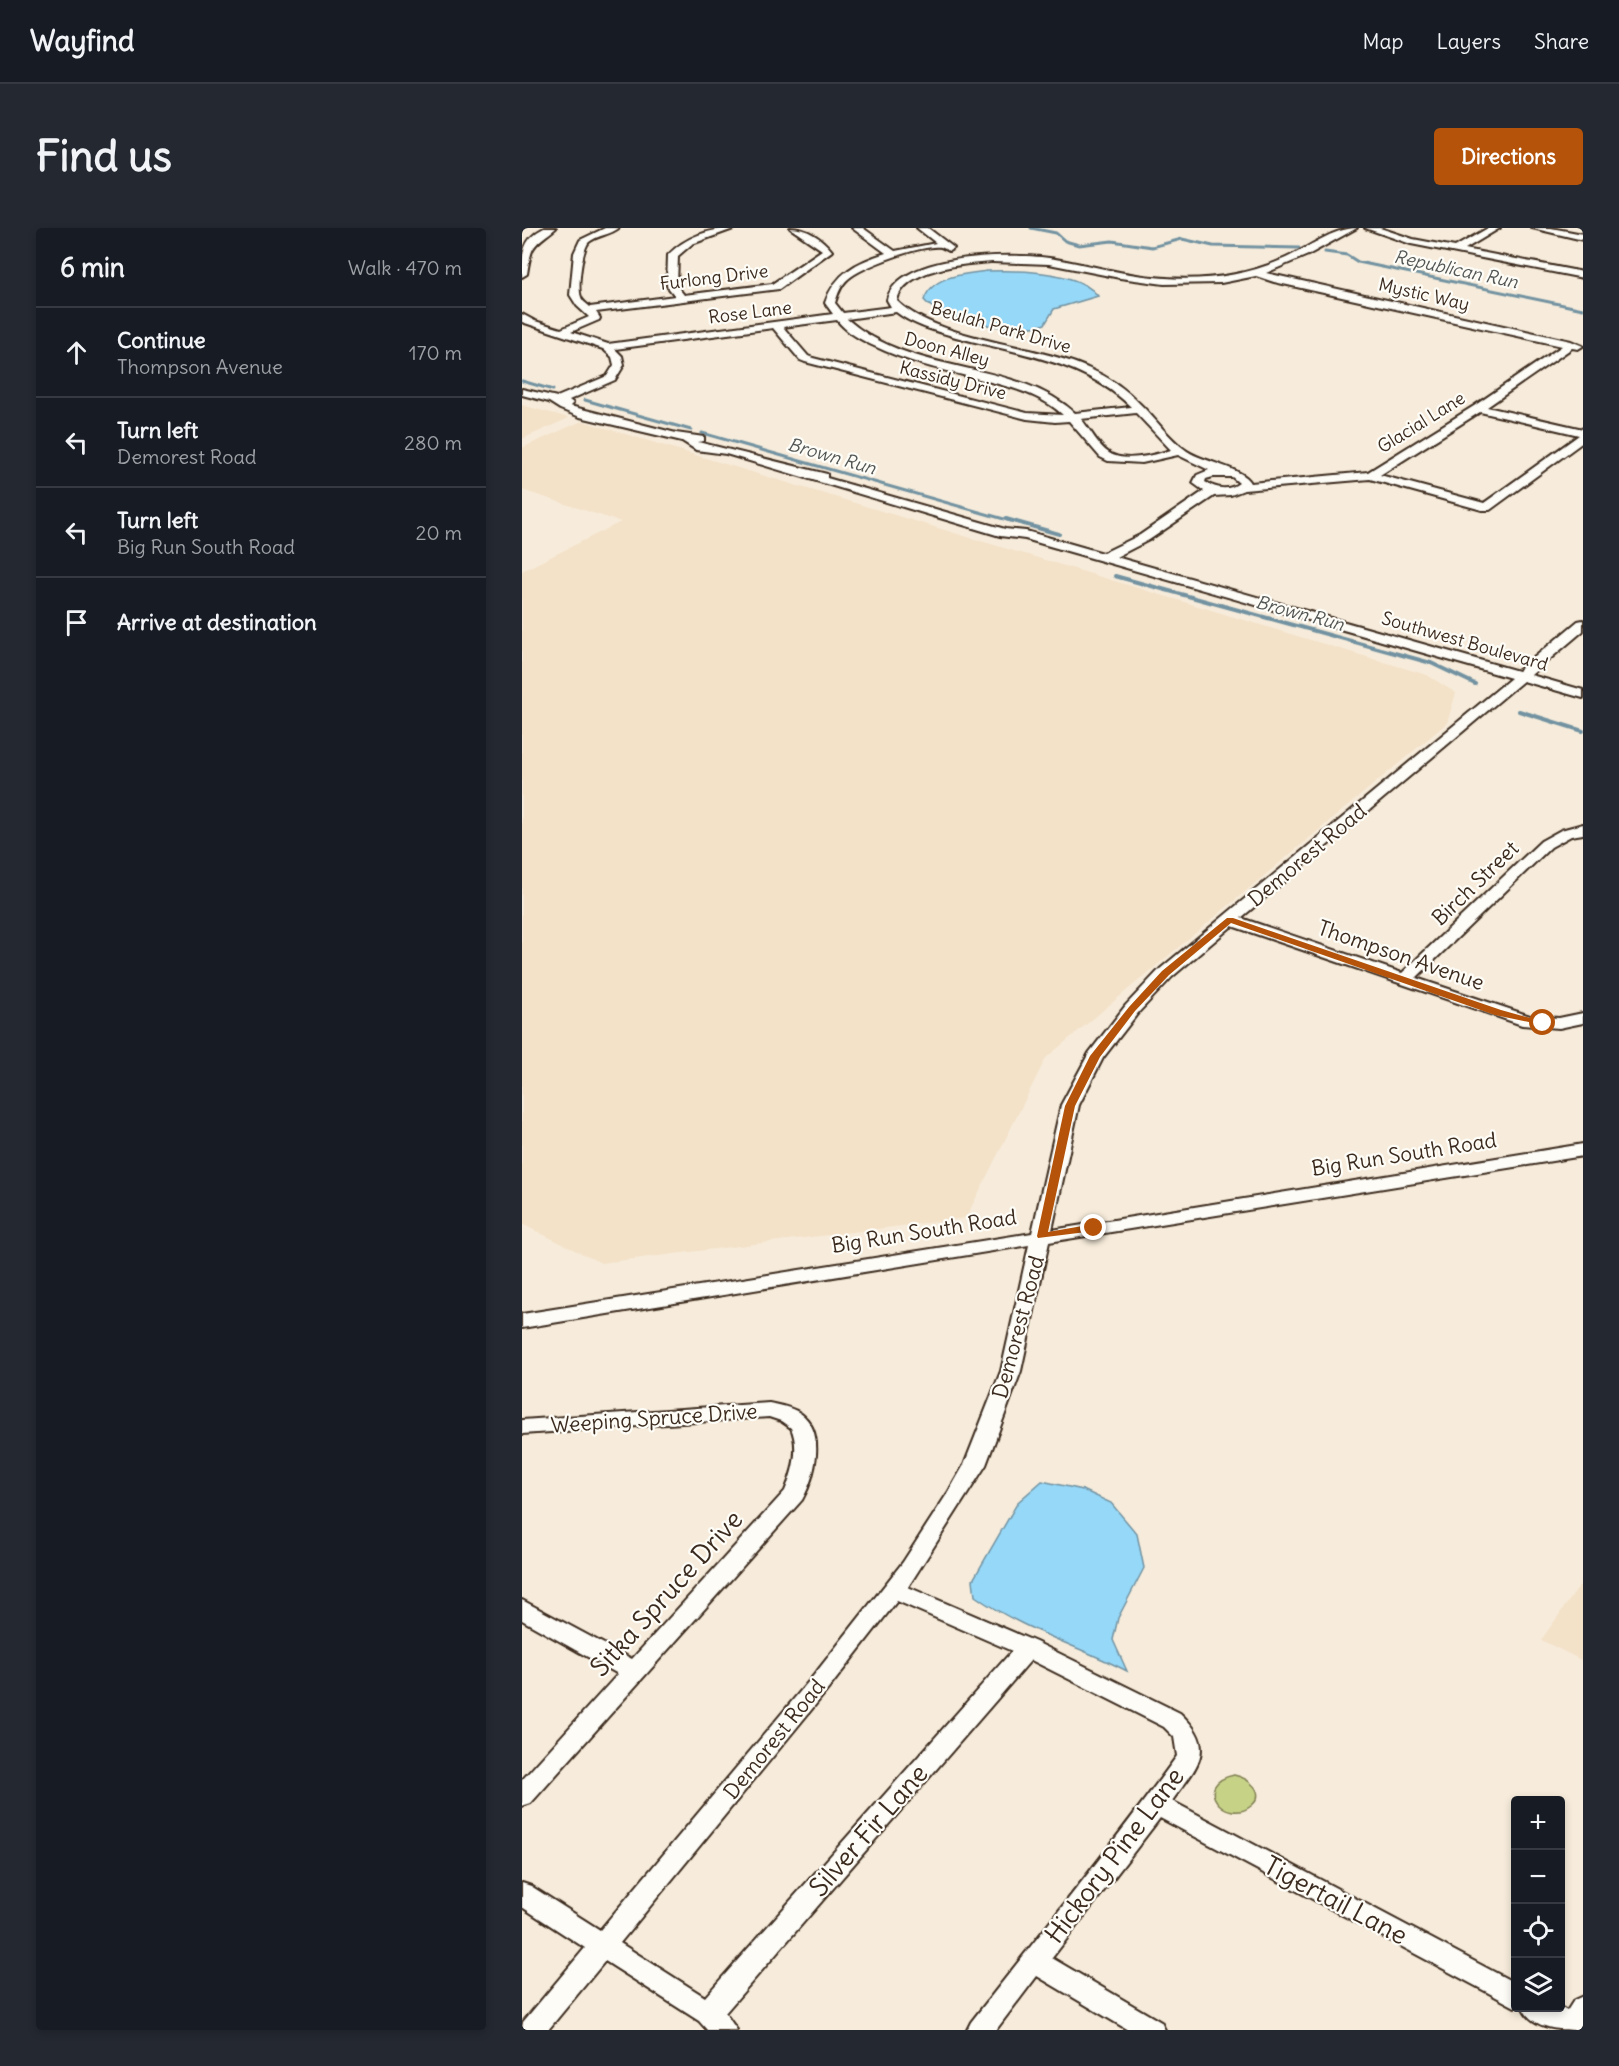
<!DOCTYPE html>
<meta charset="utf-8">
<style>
body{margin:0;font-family:Delius,sans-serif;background:#242831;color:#f1f3f6}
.controls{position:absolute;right:18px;bottom:18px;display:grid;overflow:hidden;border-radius:6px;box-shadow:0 3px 9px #0003}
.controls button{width:54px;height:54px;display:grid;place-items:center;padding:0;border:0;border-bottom:2px solid #363941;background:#171b24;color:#f1f3f6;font:30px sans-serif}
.stop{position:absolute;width:18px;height:18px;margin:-14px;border:4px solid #b45309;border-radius:50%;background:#fff}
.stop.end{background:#b45309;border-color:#fff;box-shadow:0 2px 6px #0008}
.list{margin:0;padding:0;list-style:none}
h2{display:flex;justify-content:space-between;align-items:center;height:78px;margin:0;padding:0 24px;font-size:26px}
h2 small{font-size:20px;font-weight:400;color:#9ea1a6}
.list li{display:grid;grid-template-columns:39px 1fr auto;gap:18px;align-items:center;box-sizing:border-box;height:90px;padding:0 24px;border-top:2px solid #363941}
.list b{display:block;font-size:22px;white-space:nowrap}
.list p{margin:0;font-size:20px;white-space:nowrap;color:#9ea1a6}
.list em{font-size:20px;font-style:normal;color:#9ea1a6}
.icon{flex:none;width:33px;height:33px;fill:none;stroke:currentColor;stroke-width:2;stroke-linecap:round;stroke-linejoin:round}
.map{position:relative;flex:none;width:1061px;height:1802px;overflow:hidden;border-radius:6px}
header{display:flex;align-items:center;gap:36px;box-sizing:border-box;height:84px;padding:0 30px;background:#171b24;border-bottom:2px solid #363941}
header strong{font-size:28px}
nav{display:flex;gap:33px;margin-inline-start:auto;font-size:21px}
.intro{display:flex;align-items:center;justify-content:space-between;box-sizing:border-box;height:144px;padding:0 36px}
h1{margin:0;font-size:42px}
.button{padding:15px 27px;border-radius:6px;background:#b45309;color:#fff;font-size:21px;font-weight:700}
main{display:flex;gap:36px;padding:0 36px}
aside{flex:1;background:#171b24;border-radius:6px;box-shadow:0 3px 9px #0003}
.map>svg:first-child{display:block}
.built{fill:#f3e1c8}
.green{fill:#c6d387;stroke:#807e52;stroke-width:1.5}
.water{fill:#96d8f8;stroke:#7292a1;stroke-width:1.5}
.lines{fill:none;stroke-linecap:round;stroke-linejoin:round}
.stream-far1{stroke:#7292a1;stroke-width:3}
.stream{stroke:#7292a1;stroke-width:4}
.minor-casing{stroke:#3b2a1e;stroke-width:4}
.minor{fill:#fdfcf7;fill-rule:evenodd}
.route{fill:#b45309}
.labels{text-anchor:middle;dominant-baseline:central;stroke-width:4.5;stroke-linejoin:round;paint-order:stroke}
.far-water-label{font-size:18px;font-style:italic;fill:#525654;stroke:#fdfcf7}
.far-street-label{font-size:18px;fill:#3b2a1e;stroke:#fdfcf7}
.street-label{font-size:21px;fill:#3b2a1e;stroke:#fdfcf7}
.near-street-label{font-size:26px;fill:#3b2a1e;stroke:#fdfcf7}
</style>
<header>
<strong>Wayfind</strong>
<nav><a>Map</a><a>Layers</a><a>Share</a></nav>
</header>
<div class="intro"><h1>Find us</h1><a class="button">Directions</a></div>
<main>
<aside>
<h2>6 min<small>Walk · 470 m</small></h2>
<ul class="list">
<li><svg class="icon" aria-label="ahead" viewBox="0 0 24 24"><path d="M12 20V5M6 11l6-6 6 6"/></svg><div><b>Continue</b><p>Thompson Avenue</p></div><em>170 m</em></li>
<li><svg class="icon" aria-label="left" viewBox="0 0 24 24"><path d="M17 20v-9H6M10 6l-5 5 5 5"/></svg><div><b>Turn left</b><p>Demorest Road</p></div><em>280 m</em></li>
<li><svg class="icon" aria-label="left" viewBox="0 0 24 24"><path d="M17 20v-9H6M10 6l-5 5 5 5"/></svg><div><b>Turn left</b><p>Big Run South Road</p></div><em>20 m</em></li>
<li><svg class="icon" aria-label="arrive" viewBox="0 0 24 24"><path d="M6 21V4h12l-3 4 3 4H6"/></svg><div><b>Arrive at destination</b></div></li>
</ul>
</aside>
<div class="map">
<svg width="1061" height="1802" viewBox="0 0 1061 1802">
<rect width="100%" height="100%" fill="#f7ecdb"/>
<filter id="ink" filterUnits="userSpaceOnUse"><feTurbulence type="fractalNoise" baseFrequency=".0167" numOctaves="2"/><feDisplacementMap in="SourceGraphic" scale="12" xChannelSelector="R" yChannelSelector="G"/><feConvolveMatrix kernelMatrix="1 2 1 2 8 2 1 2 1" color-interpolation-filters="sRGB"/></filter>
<g filter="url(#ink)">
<g class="built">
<path d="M0,177L47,190L0,211Z"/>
<path d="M60,193L905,447L934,465L925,495L524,830L444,990L79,1035L0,996V343L99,294L0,262V220Z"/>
<path d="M1061,1353V1433L1019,1412Z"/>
</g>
<path class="green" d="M712,1547C726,1550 746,1564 729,1578C704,1598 668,1556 712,1547Z"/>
<g class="water">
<path d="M465,43C495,42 556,42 576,68L532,81L523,96C498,106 419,94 402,72C410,47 443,46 465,43Z"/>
<path d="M520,1253L561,1262L589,1275L615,1306L622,1340L596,1390L591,1412L605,1443C556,1418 497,1400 453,1368L451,1352L496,1274Z"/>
</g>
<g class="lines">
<g class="stream-far1">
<path d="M509,0L534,5L543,13L557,17L590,13L630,19L660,11L691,18L777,20"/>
<path d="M803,24L825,27L836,34L1061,81"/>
<path d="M0,153L31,162"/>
<path d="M63,172L169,202"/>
<path d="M180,205L489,293"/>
</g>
<g class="stream">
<path d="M484,291L537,306"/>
<path d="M593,348L909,435L953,456"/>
<path d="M997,483L1061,503"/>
</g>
<defs>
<g id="minor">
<path d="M22,0H34C11,19 10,14 5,46L0,49C0,27 0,11 22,0Z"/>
<path d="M83,0H97C88,7 76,7 67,14C60,21 55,60 59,69C60,73 65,76 68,79L153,68L145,58L146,27C163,9 189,0 214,0L170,16L156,28L155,58L162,67L250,56L300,22L268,0C285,0 300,10 310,23L257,61L74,84L78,90L77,92L49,104L86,116L311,86L303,75C313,45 335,34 364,25L330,0H341L373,23L414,15L395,0H406L432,20L427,23C424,22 422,20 419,19C399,17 341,38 326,51C319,57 316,65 313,75L321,85L369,79L365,72C376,25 489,25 527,30C562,35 596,46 631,49C677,54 722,49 764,30C786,20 811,0 835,0L786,27L744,45L1049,113L1061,118L1056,121L1050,120L965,179L1061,201V214L968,282H960L848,251L722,262L709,267L692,268L627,312L594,329L996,443L1056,393L1061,392V403L1009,447L1061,462V470L1001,453L719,690L880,745L1019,613L1039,602L1061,596V606L1049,608L1029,619L894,750L1008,788L1037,790L1061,785V795L1037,800L1000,797L710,698L650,749L616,785L581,830L557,877L530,1002L1061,916V928L527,1014L499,1143L464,1237L386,1359L514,1414L658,1485C697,1521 674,1539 650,1573L993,1755V1779L638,1590L530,1730L639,1794L643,1802H606L515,1748L474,1802H445L449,1794C518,1706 589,1619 655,1528L652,1509L642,1499L509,1432L203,1785L215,1802H185L177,1793L83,1733L26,1802H0L1,1794L63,1720L0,1679V1655L9,1658L78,1702L292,1447L381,1334L427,1263L442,1237L479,1143L507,1017L0,1100V1086L510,1005L539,877L567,825L604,777L638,741L989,450L503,311L478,308L204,226L174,222L160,213L58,189L38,181L27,174L0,167V161L35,169L85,148L92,137L90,129L81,121L0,94V86L13,93L39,101L67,89L55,78L48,67L52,25L58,12ZM470,34L527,36L598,50L642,56L699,55L734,48L752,54L1040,118L952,178L846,244L729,255C722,240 681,234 665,223C646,210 634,191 617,175C603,160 586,149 568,141C515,116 414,112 375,73C382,40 443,36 470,34ZM374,84C390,97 414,103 434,109C495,126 561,132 609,179L553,185C492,130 392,150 325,91ZM315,92C324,104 339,112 352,118C383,133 416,141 449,149C482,158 515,163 541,187L505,185L291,130L286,128L261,99ZM251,100L278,132L283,134L505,191L533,194L547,193L578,229L586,233L620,235L656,227L687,242L675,247L671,255L682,263L618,307L581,325L504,303L483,301L305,250V246L176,214L182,213V209L154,205L48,178L51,175L47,172L93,152L102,137L100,128L93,121ZM958,184L1057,207L962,275L858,247ZM614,185L649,222C633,227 602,235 587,225C576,218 568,201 559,191ZM691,249H710L717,255C707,263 694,261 683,254L684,251ZM375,1373L490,1423L183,1769L98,1715L308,1459Z"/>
<path d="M843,0H858L891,11L933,19L966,0H978L943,21L1061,44V50L889,16Z"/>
<path d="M1010,0H1029L1061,6V12Z"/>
<path d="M247,1175C257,1177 269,1179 278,1185C305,1204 293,1249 280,1272L9,1575L0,1578V1552L96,1446L0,1392V1372L110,1431L263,1263C271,1244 278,1220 269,1200L259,1193L247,1189L0,1206V1192Z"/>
<path d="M1061,1768V1802C1040,1802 1011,1802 1001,1780L1038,1779L1045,1783L1052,1772Z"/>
</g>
</defs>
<use href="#minor" class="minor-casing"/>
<use href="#minor" class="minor"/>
</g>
</g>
<path class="route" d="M705,690H711L979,782L1026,795L1021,797L973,787L709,695L647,747L613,783L578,829L553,878L526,1004L572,996L577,1000L572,1003L516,1010L515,1008L543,878L568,828L607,779L640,743Z"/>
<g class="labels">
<g class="far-water-label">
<text transform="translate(934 41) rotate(12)">Republican Run</text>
<text transform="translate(310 228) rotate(16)">Brown Run</text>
<text transform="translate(778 385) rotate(15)">Brown Run</text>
</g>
<g class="far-street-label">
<text transform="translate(192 49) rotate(-7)">Furlong Drive</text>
<text transform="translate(902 66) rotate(13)">Mystic Way</text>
<text transform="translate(228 84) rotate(-7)">Rose Lane</text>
<text transform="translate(479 99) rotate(16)">Beulah Park Drive</text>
<text transform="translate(425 121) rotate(15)">Doon Alley</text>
<text transform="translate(431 152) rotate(14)">Kassidy Drive</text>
<text transform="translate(899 194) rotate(-32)">Glacial Lane</text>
<text transform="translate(943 413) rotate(16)">Southwest Boulevard</text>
</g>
<g class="street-label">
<text transform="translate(785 627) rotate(-40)">Demorest Road</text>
<text transform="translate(953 655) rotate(-44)">Birch Street</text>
<text transform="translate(879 727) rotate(19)">Thompson Avenue</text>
<text transform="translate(882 926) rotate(-9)">Big Run South Road</text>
<text transform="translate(402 1003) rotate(-9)">Big Run South Road</text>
<text transform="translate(496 1099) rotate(-75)">Demorest Road</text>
<text transform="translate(132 1190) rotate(-4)">Weeping Spruce Drive</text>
<text transform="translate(252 1511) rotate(-51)">Demorest Road</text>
</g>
<g class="near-street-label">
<text transform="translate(144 1365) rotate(-48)">Sitka Spruce Drive</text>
<text transform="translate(346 1602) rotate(-49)">Silver Fir Lane</text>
<text transform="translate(592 1627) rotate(-53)">Hickory Pine Lane</text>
<text transform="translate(814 1672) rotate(28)">Tigertail Lane</text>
</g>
</g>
</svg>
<div class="controls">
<button>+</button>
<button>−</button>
<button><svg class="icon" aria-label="locate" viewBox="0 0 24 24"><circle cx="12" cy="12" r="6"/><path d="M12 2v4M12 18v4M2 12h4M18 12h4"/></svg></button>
<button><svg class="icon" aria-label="layers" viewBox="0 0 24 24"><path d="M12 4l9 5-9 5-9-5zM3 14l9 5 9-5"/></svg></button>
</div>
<div class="stop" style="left:1021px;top:795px"></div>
<div class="stop end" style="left:572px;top:1000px"></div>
</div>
</main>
